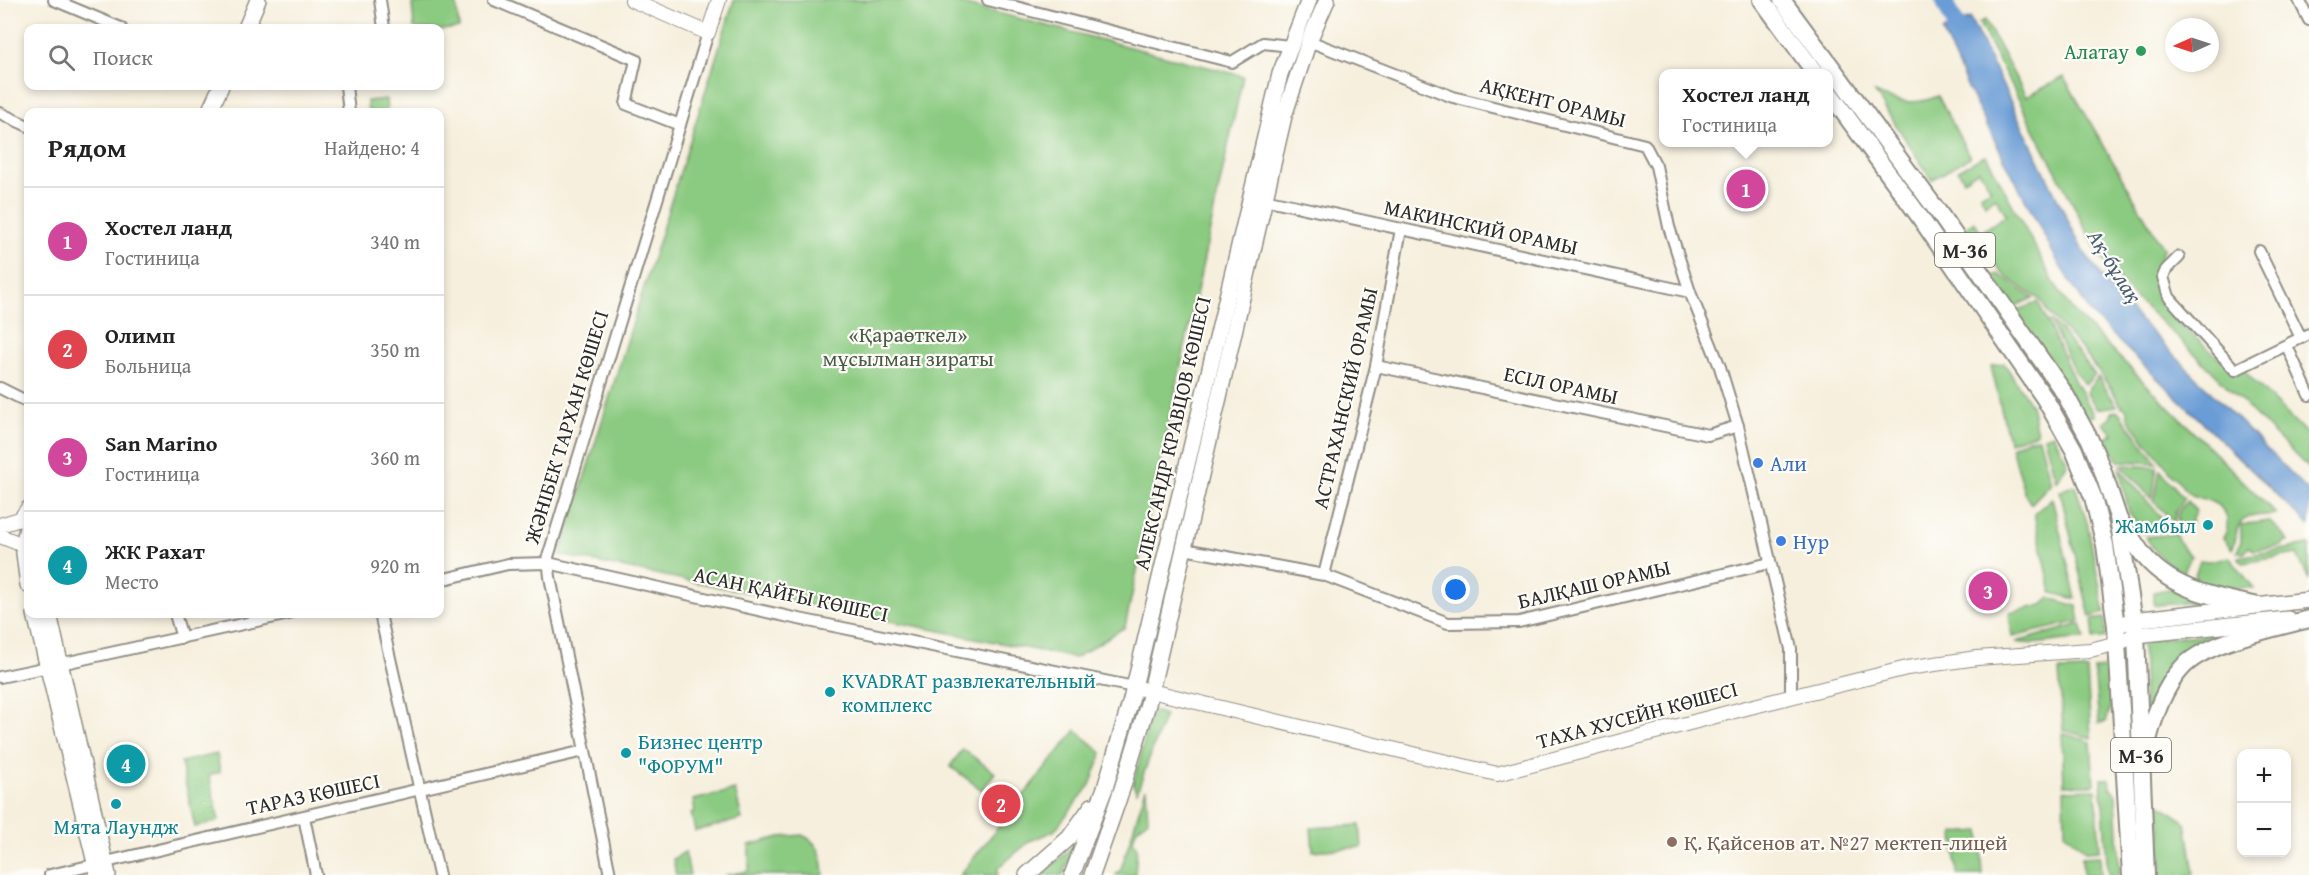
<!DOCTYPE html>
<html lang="ru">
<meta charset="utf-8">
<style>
body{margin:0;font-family:"Gentium Book Plus",serif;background:#f2f2f2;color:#222}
.controls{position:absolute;right:18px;bottom:18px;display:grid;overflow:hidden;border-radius:12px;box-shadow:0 3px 9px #0003}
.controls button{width:54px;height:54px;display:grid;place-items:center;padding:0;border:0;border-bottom:2px solid #e0e0e0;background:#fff;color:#222;font:30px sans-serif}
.compass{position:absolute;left:2165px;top:18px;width:54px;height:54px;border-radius:50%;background:#fff;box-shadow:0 3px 9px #0003;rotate:267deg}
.you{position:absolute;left:1456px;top:590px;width:21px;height:21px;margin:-15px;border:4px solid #fff;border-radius:50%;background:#1a73e8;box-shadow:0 0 0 9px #1a73e833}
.badge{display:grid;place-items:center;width:39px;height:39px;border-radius:50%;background:#c8321e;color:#fff;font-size:20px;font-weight:700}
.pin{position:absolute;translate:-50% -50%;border:3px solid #fff;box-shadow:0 2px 6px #0006}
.popup{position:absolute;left:1659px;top:69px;width:174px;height:78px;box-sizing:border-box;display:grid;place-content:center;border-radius:12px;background:#fff;filter:drop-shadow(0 2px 4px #0005);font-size:20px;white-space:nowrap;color:#767676}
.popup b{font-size:22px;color:#222}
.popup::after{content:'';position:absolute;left:50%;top:100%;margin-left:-12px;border:12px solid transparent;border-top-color:#fff}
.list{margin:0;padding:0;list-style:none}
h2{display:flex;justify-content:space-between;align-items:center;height:78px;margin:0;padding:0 24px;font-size:26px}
h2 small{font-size:20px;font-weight:400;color:#767676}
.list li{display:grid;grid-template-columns:39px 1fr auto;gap:18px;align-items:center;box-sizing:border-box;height:108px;padding:0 24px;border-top:2px solid #e0e0e0}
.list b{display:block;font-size:22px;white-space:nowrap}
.list p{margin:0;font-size:20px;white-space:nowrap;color:#767676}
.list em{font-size:20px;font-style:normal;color:#767676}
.icon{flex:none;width:33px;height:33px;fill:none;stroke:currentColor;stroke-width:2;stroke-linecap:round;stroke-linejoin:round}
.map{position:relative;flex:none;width:2309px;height:875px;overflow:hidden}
.search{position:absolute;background:#fff;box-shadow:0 3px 9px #0003;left:24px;top:24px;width:420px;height:66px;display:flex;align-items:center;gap:15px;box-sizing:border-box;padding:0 21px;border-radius:12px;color:#767676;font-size:22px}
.panel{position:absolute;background:#fff;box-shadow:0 3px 9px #0003;left:24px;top:108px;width:420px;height:510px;border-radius:12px}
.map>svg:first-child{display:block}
.green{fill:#8bca81;stroke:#5b7a56;stroke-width:1.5}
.water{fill:#6b9cd5;stroke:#4b6480;stroke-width:1.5}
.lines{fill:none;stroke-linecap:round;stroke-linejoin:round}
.river{stroke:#6b9cd5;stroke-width:18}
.minor-casing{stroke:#908d84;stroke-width:14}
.tertiary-casing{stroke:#908d84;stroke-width:16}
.secondary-casing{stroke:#908d84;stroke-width:18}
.primary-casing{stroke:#908d84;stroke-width:20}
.minor{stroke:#fff;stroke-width:10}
.tertiary{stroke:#fff;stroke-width:14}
.secondary{stroke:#fff;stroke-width:15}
.primary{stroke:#fff;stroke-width:16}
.leisure-dot{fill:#2e9e5b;stroke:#fdfcf7;stroke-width:2}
.shop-dot{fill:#3f7fe0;stroke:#fdfcf7;stroke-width:2}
.culture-dot{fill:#0f9aa8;stroke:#fdfcf7;stroke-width:2}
.education-dot{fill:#8d6e63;stroke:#fdfcf7;stroke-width:2}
.labels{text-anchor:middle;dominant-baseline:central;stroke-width:4.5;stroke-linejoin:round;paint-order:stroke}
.shield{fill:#fdfcf7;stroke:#6a6a68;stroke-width:1.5}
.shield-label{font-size:20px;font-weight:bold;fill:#2b2b2b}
.leisure-label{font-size:21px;fill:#27864d;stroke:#fdfcf7;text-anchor:end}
.street-label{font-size:21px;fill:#2b2b2b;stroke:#fdfcf7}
.park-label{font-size:21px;fill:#485b45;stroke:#fdfcf7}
.shop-label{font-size:21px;fill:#366cbe;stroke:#fdfcf7;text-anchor:start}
.culture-label{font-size:21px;fill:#0d838f;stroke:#fdfcf7;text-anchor:start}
.education-label{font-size:21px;fill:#785e54;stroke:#fdfcf7;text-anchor:start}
.water-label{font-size:22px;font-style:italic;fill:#485e77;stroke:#fdfcf7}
</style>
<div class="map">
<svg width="2309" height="875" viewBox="0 0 2309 875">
<rect width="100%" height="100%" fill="#fdfcf7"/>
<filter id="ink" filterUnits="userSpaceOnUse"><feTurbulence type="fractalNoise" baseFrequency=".0167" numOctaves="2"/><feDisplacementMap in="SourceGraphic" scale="12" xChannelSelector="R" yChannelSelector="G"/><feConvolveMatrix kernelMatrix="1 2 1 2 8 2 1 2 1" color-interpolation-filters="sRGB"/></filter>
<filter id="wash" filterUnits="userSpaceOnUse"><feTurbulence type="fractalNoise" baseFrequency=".008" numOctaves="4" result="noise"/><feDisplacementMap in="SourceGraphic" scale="24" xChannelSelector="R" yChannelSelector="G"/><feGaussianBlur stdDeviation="1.35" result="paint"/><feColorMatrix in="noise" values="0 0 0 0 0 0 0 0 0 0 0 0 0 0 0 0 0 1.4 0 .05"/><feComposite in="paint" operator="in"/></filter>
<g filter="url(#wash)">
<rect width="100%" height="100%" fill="#f6efdd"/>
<g class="green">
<path d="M456,0L459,28L440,30L414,28L412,4Z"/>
<path d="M734,0H947L1243,76L1125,627L1075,658L560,555Z"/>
<path d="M1985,20L2026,97L2064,77L2163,248L2155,286L2176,321L2238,374L2244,371L2309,436V469L2195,354L2127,290L2099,254L1979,23Z"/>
<path d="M1875,93C1896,102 1916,106 1938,96L1970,157L1932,180Z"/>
<path d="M386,99L387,112H368L367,101Z"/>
<path d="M1986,155L2054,283L2072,310L2276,514C2263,516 2241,513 2237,530C2235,537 2236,542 2232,549L2223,538C2229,529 2229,516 2221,508C2213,500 2202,499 2192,495C2186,492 2131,425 2128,417C2127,414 2127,411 2126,408L2122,407L2112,390L2080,347L2049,314L2040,300L2005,276L1964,229L1974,221L1981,232L2006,215L1996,197L1985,204L1980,195L1991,189L1979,170L1964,180L1958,170Z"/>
<path d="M1998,274L2033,298L2013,307L1990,278Z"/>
<path d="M2038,302L2076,384L2095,416L2089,417L2083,415L2016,311Z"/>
<path d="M2050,321L2060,330L2095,375L2085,385L2076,374Z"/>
<path d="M2004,363L2031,405L2037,433L2009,442L1991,366Z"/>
<path d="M2098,377L2117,406L2097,409L2086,392Z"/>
<path d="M2118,411L2157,463L2118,461L2105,439L2113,434L2103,423L2110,417L2112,412Z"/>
<path d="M2053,434L2068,463L2056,481L2044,437Z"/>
<path d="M2039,438L2051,483L2031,504L2024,493L2011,447L2028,439Z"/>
<path d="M2121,465L2157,467L2152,499Z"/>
<path d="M2119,468L2171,529L2143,533L2129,513Z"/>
<path d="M2160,470L2184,498L2176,511L2174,522L2154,502Z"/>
<path d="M2075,485L2087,522L2105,613L2090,617L2060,491Z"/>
<path d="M2052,498L2076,599L2052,593L2034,514Z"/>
<path d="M2187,501L2196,511L2192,517L2191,523L2178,525C2176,514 2179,509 2187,501Z"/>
<path d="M2269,521L2289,541L2284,542L2282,546L2254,550L2249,547L2244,552H2237L2241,541V525Z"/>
<path d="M2175,534L2183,549L2191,556L2183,574C2167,564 2155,554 2146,537Z"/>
<path d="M2309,545V580L2297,554L2243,563L2238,557Z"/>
<path d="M2229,557L2254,588C2234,588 2212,588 2194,578L2200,560L2209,561Z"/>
<path d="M2173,588L2206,602L2154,605V592Z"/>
<path d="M2050,598L2077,606L2080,621L2012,637L2009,613L2042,605Z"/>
<path d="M2105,618L2106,637L2094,639L2092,620Z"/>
<path d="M2081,624L2085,639C2061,638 2039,647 2016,642Z"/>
<path d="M2228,632C2181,656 2161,671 2145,723L2142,641Z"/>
<path d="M2109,668L2111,706L2106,722L2099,723L2094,669Z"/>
<path d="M2087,670L2091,738L2063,730L2059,671Z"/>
<path d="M1152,710L1165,715L1137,792L1133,785Z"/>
<path d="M1076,730L1102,753L1090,785L1054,831L1030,841L998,868V875H960Z"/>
<path d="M2062,733L2091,742L2094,785H2064Z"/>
<path d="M963,749L995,773L982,790L950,766Z"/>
<path d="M217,754L220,772L209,775L219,821L195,827L181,762Z"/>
<path d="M2101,779H2109L2110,787L2116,794L2120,875H2108Z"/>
<path d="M1146,788L1148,819L1136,830L1133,840L1137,848L1135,875H1116L1121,869Z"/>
<path d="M2096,789L2100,850L2086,851L2065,833L2064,790Z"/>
<path d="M735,790L742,819L695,831L691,813L695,811L693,800Z"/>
<path d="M2159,803L2186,823L2194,873L2191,875H2161Z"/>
<path d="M1360,825L1362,847L1313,851L1311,828Z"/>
<path d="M1980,831L1983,875H1957L1954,833Z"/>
<path d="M802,835C819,842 823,857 824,875H725L749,871V845L780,837Z"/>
<path d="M1075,844L1063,875H1042Z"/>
<path d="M685,852L690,875H676L673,859Z"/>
<path d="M2100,856L2101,875H2083L2082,857Z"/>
</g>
<path class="water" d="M1970,18L2082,249L2115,295L2309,492V526L2092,315L2060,266L1975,103L1942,31Z"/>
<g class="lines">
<path class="river" d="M1944,0L1966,47"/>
</g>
</g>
<g filter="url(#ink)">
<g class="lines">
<defs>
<g id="minor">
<path d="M54,0L121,28"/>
<path d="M380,0L384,28"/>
<path d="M494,0L636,60L626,104L680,125"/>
<path d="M988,0L1232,62L1263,43L1290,46"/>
<path d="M2299,0L2309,20"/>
<path d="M1309,41L1453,97L1645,145L1656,166L1669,227L1690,292L1720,367L1738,426L1791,649V696"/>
<path d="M346,86L349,112"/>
<path d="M0,113L28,126"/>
<path d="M1264,199L1690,292"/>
<path d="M2259,251L2301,338"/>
<path d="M2179,257L2166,270L2163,277L2169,297L2235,370L2309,334"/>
<path d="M2287,346L2309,395"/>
<path d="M1376,366L1708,435L1738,426"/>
<path d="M0,388L28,402"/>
<path d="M1184,549L1324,575L1448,623L1519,622L1770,563"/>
<path d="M1324,575L1376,366L1401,229"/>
<path d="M440,580L508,564L548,563L794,618L1134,687"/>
<path d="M175,614L182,638"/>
<path d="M380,614L439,875"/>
<path d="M60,664L289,614"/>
<path d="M0,677L48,667"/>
<path d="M304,817L316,875"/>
<path d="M50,875L584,751"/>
<path d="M610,875L550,577L548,557L708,33"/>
</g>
<g id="tertiary">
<path d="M632,0L708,33L719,0"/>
<path d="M0,525L20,519L28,508"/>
<path d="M0,536L23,545"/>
<path d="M1134,687L1497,774L1746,708L1907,668L1977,658L2090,650L2118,643"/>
</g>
<g id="secondary">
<path d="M246,28L258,0"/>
<path d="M209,112L221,86"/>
<path d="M28,524L23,545L28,585"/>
<path d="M35,614L98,875"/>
<path d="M49,614L108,875"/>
<path d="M2116,626L2133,620L2309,600"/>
<path d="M2118,643L2136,635L2288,619"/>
<path d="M1027,875L1069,838L1092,806"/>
<path d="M1072,875L1105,788L1131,700L1280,74L1309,0"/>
<path d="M1092,875L1122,789L1148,704L1284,116L1309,41L1327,0"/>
</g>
<g id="primary">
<path d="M1762,0L1816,74"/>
<path d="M1782,0L1939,213L2065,394L2090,440L2102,469L2118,517L2136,635L2146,875"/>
<path d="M1828,91L1917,213L2045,399L2074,450L2093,497L2105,545L2116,626L2131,875"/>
<path d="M2120,521C2127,531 2134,542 2141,552C2169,590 2215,597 2258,606"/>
<path d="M2146,749C2152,722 2162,690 2181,669C2204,642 2275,628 2309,619"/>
</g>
</defs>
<use href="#minor" class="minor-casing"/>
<use href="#tertiary" class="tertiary-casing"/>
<use href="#secondary" class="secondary-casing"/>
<use href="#primary" class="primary-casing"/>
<use href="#minor" class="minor"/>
<use href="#tertiary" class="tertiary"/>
<use href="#secondary" class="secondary"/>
<use href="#primary" class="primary"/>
</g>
</g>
<circle class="leisure-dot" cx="2141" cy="51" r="6"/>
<g class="shop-dot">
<circle cx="1758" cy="463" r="6"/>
<circle cx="1781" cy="541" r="6"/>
</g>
<g class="culture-dot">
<circle cx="2208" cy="525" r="6"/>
<circle cx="830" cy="692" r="6"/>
<circle cx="626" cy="753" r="6"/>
<circle cx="116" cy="804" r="6"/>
</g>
<circle class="education-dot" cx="1672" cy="842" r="6"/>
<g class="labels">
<g class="shield">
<rect x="1935" y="233" width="60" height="34" rx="4.5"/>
<rect x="2111" y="738" width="60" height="34" rx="4.5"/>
</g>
<g class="shield-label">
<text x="1965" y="250">M-36</text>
<text x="2141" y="755">M-36</text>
</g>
<g class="leisure-label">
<text x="2129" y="51">Алатау</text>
</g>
<g class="street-label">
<text transform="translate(1553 102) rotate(14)">АҚКЕНТ ОРАМЫ</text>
<text transform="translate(1481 227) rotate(12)">МАКИНСКИЙ ОРАМЫ</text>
<text transform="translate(1561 385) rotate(12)">ЕСІЛ ОРАМЫ</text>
<text transform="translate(1345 398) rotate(-77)">АСТРАХАНСКИЙ ОРАМЫ</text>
<text transform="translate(566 427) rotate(-73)">ЖӘНІБЕК ТАРХАН КӨШЕСІ</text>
<text transform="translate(1172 433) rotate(-77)">АЛЕКСАНДР КРАВЦОВ КӨШЕСІ</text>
<text transform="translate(1594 584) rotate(-13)">БАЛҚАШ ОРАМЫ</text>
<text transform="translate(791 594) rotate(12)">АСАН ҚАЙҒЫ КӨШЕСІ</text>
<text transform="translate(1637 715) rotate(-15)">ТАХА ХУСЕЙН КӨШЕСІ</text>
<text transform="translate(313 794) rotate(-12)">ТАРАЗ КӨШЕСІ</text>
</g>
<g class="park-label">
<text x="908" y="334">«Қараөткел»<tspan x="908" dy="24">мұсылман зираты</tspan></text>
</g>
<g class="shop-label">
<text x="1770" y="463">Али</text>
<text x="1793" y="541">Нур</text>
</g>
<g class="culture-label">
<text x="2196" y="525" text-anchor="end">Жамбыл</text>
<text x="842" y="680">KVADRAT развлекательный<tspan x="842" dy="24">комплекс</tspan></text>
<text x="638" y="741">Бизнес центр<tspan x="638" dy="24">"ФОРУМ"</tspan></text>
<text x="116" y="826" text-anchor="middle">Мята Лаундж</text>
</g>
<g class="education-label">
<text x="1684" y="842">Қ. Қайсенов ат. №27 мектеп-лицей</text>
</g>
<g class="water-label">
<text transform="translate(2115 266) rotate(58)">Ақ-бұлақ</text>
</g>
</g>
</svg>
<div class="controls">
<button>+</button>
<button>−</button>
</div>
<svg class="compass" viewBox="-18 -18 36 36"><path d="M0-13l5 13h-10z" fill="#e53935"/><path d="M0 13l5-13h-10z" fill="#767676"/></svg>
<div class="you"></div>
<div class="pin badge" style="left:1746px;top:189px;background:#d1479c">1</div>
<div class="popup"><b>Хостел ланд</b>Гостиница</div>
<div class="pin badge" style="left:1001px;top:804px;background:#e0444e">2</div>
<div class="pin badge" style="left:1988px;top:591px;background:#d1479c">3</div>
<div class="pin badge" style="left:126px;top:764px;background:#0f9aa8">4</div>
<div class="search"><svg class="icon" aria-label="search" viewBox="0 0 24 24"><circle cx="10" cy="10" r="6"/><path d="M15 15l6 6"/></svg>Поиск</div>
<section class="panel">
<h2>Рядом<small>Найдено: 4</small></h2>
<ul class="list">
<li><span class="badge" style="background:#d1479c">1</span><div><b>Хостел ланд</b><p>Гостиница</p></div><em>340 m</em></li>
<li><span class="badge" style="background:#e0444e">2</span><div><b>Олимп</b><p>Больница</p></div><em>350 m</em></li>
<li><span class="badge" style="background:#d1479c">3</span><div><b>San Marino</b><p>Гостиница</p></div><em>360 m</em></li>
<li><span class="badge" style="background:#0f9aa8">4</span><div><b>ЖК Рахат</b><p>Место</p></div><em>920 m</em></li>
</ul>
</section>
</div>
